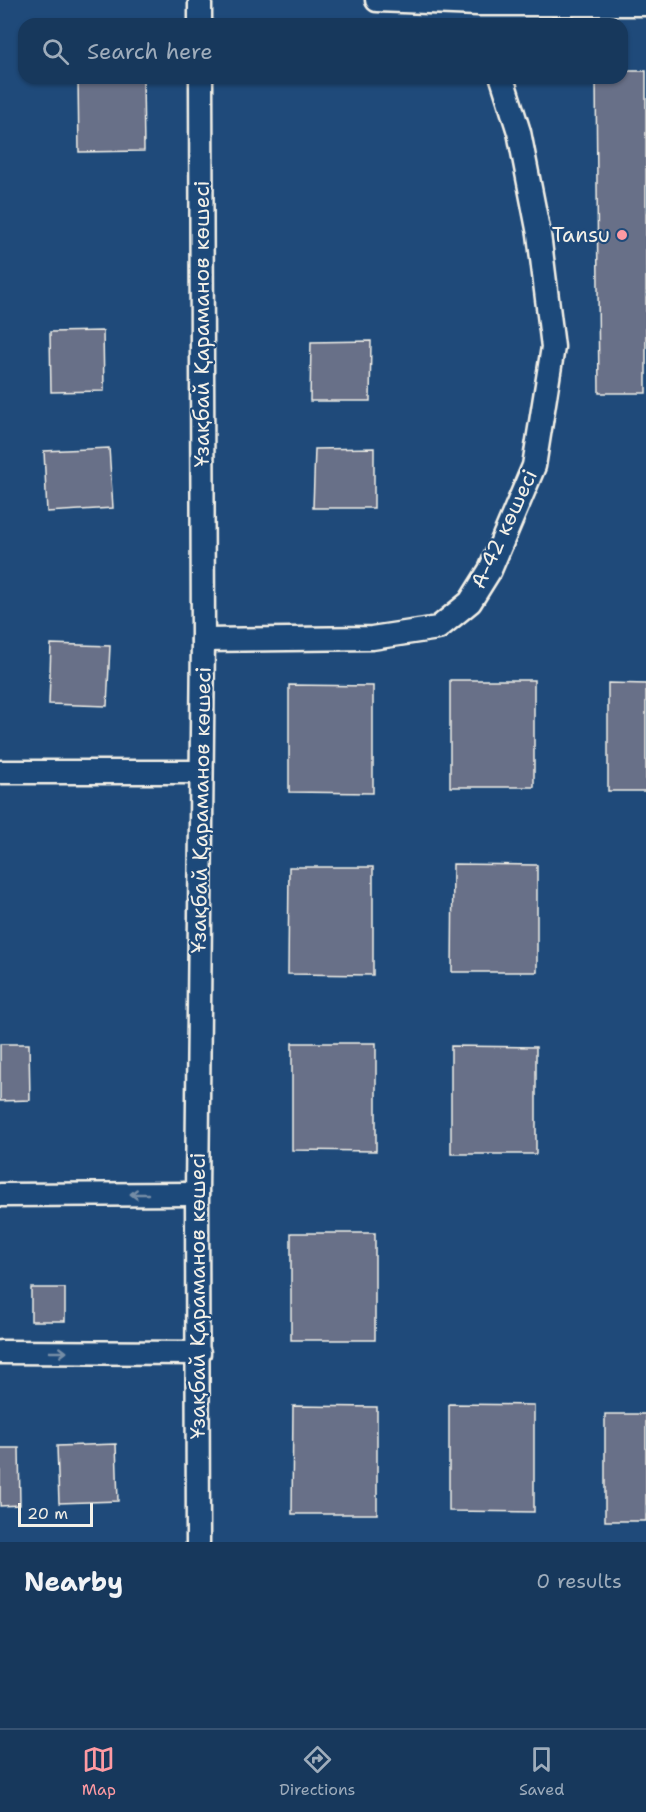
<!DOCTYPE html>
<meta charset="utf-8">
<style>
body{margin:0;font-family:"Shantell Sans",sans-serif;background:#203f62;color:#f1f3f6}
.scale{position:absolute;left:18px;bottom:15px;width:75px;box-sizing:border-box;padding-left:6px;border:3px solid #f4f1e8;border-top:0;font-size:16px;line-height:21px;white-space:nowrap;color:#f4f1e8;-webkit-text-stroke:4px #1f4a7a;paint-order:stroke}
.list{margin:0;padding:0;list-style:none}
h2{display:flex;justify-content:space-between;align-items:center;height:78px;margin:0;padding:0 24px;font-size:26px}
h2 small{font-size:20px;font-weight:400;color:#9eacbb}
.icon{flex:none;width:33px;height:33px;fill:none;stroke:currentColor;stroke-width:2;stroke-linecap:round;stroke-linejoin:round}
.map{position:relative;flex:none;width:646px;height:1542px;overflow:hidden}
.search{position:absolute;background:#17385c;box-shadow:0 2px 4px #0004;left:18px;right:18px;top:18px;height:66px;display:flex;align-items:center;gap:15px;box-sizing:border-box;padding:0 21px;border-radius:18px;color:#9eacbb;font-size:22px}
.sheet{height:186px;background:#17385c}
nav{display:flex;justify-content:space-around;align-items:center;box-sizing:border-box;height:84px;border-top:2px solid #365272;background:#17385c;font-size:16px;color:#9eacbb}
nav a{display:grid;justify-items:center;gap:3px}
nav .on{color:#ff9aa2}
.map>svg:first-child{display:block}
.building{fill:#676f88;stroke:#f4f1e8;stroke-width:1.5}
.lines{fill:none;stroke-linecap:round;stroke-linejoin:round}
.street-casing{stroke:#f4f1e8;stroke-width:27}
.street{stroke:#1f4a7a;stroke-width:22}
.oneway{stroke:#748da6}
.poi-dot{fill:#ff9aa2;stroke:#1f4a7a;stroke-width:2}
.labels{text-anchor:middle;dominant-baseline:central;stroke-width:4.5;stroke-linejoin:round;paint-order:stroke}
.poi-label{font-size:21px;fill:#f4f1e8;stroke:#1f4a7a;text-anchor:end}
.street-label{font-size:21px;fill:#f4f1e8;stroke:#1f4a7a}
</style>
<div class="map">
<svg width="646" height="1542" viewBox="0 0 646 1542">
<rect width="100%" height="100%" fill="#1f4a7a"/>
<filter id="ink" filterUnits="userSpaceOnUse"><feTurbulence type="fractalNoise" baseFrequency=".0167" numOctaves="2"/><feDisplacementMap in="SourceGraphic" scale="12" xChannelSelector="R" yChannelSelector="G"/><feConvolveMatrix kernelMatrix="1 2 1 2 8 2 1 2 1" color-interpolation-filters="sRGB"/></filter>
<g filter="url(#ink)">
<g class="building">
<path d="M622,71H646V393H599L596,78H622Z"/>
<path d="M78,78H143L144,151L79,152Z"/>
<path d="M103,331L104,391L51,392L50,332Z"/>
<path d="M371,341L370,401H310L311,342Z"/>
<path d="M109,448L113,508L47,512L44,451Z"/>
<path d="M374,448V508H313L315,449Z"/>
<path d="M51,644L110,646L107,706L49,704Z"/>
<rect x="450" y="680" width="84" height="107"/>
<path d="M608,683L646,684V791H608Z"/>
<path d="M289,685L373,686V793L289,792Z"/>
<path d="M453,864L537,865V972H452Z"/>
<path d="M289,867H373V975L288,974Z"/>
<path d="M292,1043H376V1151L292,1150Z"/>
<path d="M0,1044H29L30,1100L0,1101Z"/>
<path d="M451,1046L536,1047V1154H451Z"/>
<rect x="291" y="1233" width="84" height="107"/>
<rect x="31" y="1288" width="34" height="33"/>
<path d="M449,1404L534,1405V1512L449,1511Z"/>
<path d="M293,1406L377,1407V1514H292Z"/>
<rect x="605" y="1414" width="41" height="107"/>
<path d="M116,1444L118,1501L59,1503L57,1446Z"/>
<path d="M0,1448H19L20,1505L0,1506Z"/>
</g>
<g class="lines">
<defs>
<g id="street">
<path d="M200,0V24"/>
<path d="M377,0L478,4H646"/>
<path d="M203,640L372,638L438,628L470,602L490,570L534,466L553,347L539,234L519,132L502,78"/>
<path d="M0,772H201"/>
<path d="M0,1195L197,1194"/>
<path d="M0,1352L199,1353"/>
<path d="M198,1542L197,1194L203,640L201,78"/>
</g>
</defs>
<use href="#street" class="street-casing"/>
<use href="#street" class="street"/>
</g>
<defs><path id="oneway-shaft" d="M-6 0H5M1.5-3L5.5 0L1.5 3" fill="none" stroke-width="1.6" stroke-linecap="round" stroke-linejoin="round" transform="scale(1.5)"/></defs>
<g class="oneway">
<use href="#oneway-shaft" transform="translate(139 1194) rotate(180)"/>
<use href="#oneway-shaft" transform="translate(58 1352)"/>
</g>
</g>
<circle class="poi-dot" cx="622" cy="235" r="6"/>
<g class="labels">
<g class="poi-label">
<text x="610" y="235">Tansu</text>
</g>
<g class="street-label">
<text transform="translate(202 324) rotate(-90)">Ұзақбай Қараманов көшесі</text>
<text transform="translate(504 529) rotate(-65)">А-42 көшесі</text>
<text transform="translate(201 810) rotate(-89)">Ұзақбай Қараманов көшесі</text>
<text transform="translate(198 1296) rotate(-90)">Ұзақбай Қараманов көшесі</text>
</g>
</g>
</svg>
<div class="scale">20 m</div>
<div class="search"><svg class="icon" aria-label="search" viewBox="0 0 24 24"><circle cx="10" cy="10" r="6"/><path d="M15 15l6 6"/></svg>Search here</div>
</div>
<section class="sheet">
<h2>Nearby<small>0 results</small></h2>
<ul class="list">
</ul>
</section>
<nav>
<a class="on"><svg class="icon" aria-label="map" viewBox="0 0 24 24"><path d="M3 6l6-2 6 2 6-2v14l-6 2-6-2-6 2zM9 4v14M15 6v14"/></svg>Map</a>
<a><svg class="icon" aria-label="directions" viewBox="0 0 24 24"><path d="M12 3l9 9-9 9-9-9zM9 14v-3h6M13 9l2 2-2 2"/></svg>Directions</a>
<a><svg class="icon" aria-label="saved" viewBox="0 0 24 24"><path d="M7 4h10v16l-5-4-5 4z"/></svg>Saved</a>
</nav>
